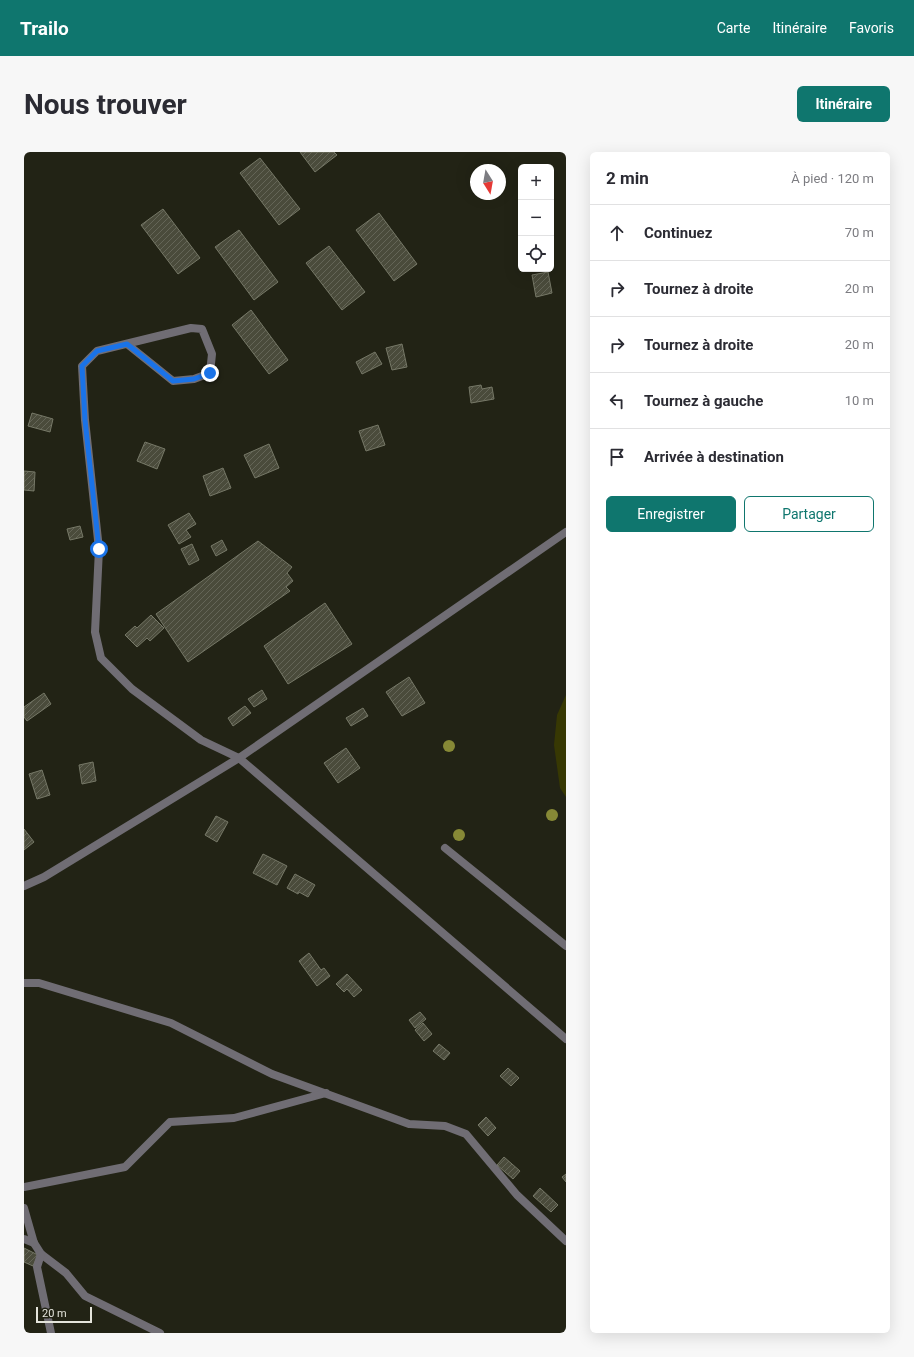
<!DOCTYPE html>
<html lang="fr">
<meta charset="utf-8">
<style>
body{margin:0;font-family:Roboto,sans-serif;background:#f7f7f7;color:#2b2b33}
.controls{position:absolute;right:12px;top:12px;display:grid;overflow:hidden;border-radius:6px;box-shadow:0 4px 16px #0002}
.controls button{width:36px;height:36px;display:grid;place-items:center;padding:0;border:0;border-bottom:1px solid #e1e1e2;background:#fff;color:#2b2b33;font:20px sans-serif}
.compass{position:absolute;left:446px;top:12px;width:36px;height:36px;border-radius:50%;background:#fff;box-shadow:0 4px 16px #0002;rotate:169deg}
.scale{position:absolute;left:12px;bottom:10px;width:56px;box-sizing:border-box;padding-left:4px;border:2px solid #e4e4db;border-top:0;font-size:11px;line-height:14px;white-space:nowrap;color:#e4e4db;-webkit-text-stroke:3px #222315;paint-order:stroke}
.stop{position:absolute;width:12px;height:12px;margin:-9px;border:3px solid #1a73e8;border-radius:50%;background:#fff}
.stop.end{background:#1a73e8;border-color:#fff;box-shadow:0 1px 4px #0008}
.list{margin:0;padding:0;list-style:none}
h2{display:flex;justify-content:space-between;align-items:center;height:52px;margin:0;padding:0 16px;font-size:17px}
h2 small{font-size:13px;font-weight:400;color:#7c7c81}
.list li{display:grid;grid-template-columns:26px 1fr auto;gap:12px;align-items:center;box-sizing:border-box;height:56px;padding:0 16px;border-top:1px solid #e1e1e2}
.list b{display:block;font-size:15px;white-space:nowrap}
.list em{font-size:13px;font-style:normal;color:#7c7c81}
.actions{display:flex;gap:8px;padding:12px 16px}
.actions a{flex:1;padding:9px 0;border:1px solid #0f766e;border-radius:6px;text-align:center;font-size:14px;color:#0f766e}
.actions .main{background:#0f766e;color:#fff}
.icon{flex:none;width:22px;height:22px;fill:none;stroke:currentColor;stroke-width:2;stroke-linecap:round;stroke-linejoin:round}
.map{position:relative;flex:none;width:542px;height:1181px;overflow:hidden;border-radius:6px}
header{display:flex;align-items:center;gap:24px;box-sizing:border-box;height:56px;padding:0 20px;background:#0f766e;color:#fff}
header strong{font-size:19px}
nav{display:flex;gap:22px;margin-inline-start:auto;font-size:14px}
.intro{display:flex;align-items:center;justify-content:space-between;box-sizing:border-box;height:96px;padding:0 24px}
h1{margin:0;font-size:28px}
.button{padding:10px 18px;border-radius:6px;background:#0f766e;color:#fff;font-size:14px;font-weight:700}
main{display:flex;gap:24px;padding:0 24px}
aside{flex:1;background:#fff;border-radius:6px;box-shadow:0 4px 16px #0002}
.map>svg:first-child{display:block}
.park{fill:#373803}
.building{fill:url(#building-hatch);stroke:#767867}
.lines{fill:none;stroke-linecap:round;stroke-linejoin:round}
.service{stroke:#706d74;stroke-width:8}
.minor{stroke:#706d74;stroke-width:8}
.tree{fill:#878936}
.route{stroke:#1a73e8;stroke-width:5}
</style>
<header>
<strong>Trailo</strong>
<nav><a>Carte</a><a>Itinéraire</a><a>Favoris</a></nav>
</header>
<div class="intro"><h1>Nous trouver</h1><a class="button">Itinéraire</a></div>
<main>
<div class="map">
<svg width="542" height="1181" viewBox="0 0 542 1181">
<defs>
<pattern id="building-hatch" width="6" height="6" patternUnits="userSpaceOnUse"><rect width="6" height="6" fill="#4a4b3b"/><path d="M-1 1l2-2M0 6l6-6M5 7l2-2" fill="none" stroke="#646557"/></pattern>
</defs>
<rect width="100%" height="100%" fill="#222315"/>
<path class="park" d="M542,543V645L536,636L530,593L533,563Z"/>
<g class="building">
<path d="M276,0H310L313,3L291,20Z"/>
<path d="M236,6L276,57L255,73L216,21Z"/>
<path d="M139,57L176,106L154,122L117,73Z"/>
<path d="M355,61L393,112L370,129L332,78Z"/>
<path d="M215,78L254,130L230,148L191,95Z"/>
<path d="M305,94L341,140L318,158L282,111Z"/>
<path d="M524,120L528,141L512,145L508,123Z"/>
<path d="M227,158L264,208L245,222L208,173Z"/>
<path d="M378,192L383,215L368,218L362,196Z"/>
<path d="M351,200L358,212L338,222L332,210Z"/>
<path d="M457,233L458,237L468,235L470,247L447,251L445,235Z"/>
<path d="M8,261L29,267L26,280L4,274Z"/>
<path d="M354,273L361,293L342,299L335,279Z"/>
<path d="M121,290L141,297L133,317L113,309Z"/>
<path d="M245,292L255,316L231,326L220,303Z"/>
<path d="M199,316L207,336L186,344L179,324Z"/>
<path d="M0,319L11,320L10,339L0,338Z"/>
<path d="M165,361L172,372L162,378L167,385L155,392L144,373Z"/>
<path d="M56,374L59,385L46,388L43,377Z"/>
<path d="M198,388L203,398L192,404L187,394Z"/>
<path d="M234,389L268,415L263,421L269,429L262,435L266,439L164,510L132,462Z"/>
<path d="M168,392L175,408L165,413L157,397Z"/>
<path d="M301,451L328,492L264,532L240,494Z"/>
<path d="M127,463L140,476L126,489L123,486L113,495L101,483L111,474L113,476Z"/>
<path d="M385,525L401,551L378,564L362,540Z"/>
<path d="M238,538L243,547L230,555L224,547Z"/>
<path d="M20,541L27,552L3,569L0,565V555Z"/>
<path d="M221,554L227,561L209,574L204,566Z"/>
<path d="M339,556L344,564L327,574L322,566Z"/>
<path d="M322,596L336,616L314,631L300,611Z"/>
<path d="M69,610L72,629L58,632L55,613Z"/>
<path d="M18,618L26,643L13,647L5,622Z"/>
<path d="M192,664L204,670L193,690L181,683Z"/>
<path d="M0,677L10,690L0,698Z"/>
<path d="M239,702L263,714L253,733L229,721Z"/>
<path d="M271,722L291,733L284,745L275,740L274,742L263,736Z"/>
<path d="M285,801L297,818L300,816L306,824L293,834L275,809Z"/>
<path d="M323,822L338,838L330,845L323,837L320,840L312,832Z"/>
<path d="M396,860L402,867L391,876L385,868Z"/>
<path d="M399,871L408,882L400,889L391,878Z"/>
<path d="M415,892L426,901L420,908L409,899Z"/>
<path d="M484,916L495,926L487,934L476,924Z"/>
<path d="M462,965L472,976L464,984L454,973Z"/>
<path d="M480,1005L496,1019L489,1027L473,1013Z"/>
<path d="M542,1022V1030L538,1025Z"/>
<path d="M516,1036L534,1053L527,1060L509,1044Z"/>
<path d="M0,1096L14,1103L9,1114L0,1110Z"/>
</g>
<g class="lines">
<g class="service">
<path d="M421,696L542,794"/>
<path d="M0,831H15L147,871L248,922L385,972L421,974L442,982L493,1043L542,1089"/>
<path d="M0,1035L101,1015L146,970L210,966L302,941"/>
<path d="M0,1056L10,1091L17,1102L42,1121L61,1144L136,1181"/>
<path d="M0,1087L10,1091"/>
<path d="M17,1102L13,1115L27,1181"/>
</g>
<g class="minor">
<path d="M103,192L149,229L170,227L186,221L188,202L178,177L167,176L73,199L58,214L61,268L75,397L71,480L77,506L108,537L177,588L215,606L542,887"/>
<path d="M0,734L20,725L215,606L542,380"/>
</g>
</g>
<g class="tree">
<circle cx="425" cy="594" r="6"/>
<circle cx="528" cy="663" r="6"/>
<circle cx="435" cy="683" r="6"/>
</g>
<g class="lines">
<path class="route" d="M75,397L61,268L58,214L73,199L103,192L149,229L170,227L186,221"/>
</g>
</svg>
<div class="controls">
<button>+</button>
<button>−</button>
<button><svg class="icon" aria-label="locate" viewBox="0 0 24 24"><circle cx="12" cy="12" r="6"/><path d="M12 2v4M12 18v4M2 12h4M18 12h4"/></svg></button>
</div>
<svg class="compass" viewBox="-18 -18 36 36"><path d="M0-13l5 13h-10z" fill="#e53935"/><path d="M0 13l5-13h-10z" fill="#7c7c81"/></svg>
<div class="scale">20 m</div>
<div class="stop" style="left:75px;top:397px"></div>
<div class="stop end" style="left:186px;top:221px"></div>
</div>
<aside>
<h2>2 min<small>À pied · 120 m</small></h2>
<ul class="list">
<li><svg class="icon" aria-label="ahead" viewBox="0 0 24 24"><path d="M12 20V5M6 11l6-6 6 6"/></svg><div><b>Continuez</b></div><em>70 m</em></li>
<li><svg class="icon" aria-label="right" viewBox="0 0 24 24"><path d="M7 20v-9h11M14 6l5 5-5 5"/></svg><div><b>Tournez à droite</b></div><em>20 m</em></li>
<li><svg class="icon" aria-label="right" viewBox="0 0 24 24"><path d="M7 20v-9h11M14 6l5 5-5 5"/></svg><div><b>Tournez à droite</b></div><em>20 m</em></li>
<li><svg class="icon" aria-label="left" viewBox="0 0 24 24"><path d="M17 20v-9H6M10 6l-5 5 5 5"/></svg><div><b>Tournez à gauche</b></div><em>10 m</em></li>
<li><svg class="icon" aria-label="arrive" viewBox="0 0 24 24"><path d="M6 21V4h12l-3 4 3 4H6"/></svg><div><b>Arrivée à destination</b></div></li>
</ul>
<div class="actions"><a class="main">Enregistrer</a><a>Partager</a></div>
</aside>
</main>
